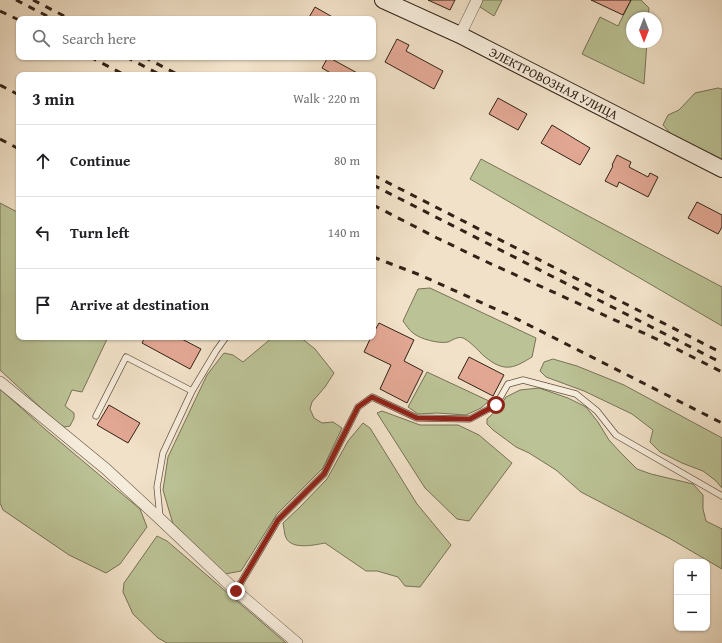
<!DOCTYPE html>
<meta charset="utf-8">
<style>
body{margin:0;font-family:"Gentium Book Plus",serif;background:#f6f6f6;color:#202124}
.controls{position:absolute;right:12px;bottom:12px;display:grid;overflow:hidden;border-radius:8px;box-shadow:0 1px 3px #0004}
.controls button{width:36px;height:36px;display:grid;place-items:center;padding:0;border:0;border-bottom:1px solid #e0e0e0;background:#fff;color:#202124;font:20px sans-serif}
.compass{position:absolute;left:626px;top:12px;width:36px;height:36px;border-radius:50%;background:#fff;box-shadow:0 1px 3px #0004;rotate:180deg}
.stop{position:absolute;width:12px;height:12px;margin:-9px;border:3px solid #8f2418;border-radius:50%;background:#fff}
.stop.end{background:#8f2418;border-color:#fff;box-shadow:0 1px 4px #0008}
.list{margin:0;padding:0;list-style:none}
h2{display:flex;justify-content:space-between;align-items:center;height:52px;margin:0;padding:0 16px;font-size:17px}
h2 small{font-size:13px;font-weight:400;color:#757577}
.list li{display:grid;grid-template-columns:26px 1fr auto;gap:12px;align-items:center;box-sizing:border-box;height:72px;padding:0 16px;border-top:1px solid #e0e0e0}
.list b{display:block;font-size:15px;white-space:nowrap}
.list em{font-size:13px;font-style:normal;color:#757577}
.icon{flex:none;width:22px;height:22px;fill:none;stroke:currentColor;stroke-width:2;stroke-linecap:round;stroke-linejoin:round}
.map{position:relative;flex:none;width:722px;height:643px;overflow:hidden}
.search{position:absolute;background:#fff;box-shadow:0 1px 3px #0004;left:16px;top:16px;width:360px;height:44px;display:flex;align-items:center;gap:10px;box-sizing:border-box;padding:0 14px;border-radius:8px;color:#757577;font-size:15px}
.panel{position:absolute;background:#fff;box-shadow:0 1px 3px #0004;left:16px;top:72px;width:360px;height:268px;border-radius:8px}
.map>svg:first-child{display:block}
.green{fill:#bbc295;stroke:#777256}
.building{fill:#e2a793;stroke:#332217}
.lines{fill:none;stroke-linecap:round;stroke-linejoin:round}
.lane-casing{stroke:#625243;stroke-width:7}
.street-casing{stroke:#625243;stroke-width:12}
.secondary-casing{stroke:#332217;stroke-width:18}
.lane{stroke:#f6ecdb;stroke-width:5.5}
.street{stroke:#f6ecdb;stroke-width:11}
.secondary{stroke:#f6ecdb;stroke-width:16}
.rail{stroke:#332217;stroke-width:3;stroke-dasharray:7 7;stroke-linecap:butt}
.route{stroke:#8f2418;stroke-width:5}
.labels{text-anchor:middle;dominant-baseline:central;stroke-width:3;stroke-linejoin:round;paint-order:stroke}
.street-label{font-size:13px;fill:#332217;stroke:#f6ecdb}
</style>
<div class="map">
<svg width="722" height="643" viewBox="0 0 722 643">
<rect width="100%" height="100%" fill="#f1e1c8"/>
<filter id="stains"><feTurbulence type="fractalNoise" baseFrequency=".005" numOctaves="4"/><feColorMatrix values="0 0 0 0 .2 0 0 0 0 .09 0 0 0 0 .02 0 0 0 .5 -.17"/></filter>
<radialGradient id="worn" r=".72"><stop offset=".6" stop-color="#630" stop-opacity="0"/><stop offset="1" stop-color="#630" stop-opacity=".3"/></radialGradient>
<g class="green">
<path d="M483,0H502L494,16L480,7Z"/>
<path d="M631,0H641L649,8L648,18H632V42H647L644,84L582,54L600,17L618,26Z"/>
<path d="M718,88L722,89V159L670,133L663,125L668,115L679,110L695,93Z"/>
<path d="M481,159L722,287V326L470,179Z"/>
<path d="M0,203L19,213V337H108L82,392L72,390L65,406L74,413V418L70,426L64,427L55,421L0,370Z"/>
<path d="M430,288L536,338L532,357C517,366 508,372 492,362C488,359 483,356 480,352C476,348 468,340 463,338C458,336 453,340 448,342C439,344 420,339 413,333C409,330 406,325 403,321L418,289Z"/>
<path d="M273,337H300L315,349L334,373L325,387L312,402L310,409L314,418L322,423L333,422L342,428L323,468L277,514L241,571L225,574L173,524L163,490L168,457L207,375L224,353L233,355L243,362Z"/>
<path d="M553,359L577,366L624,385L722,438V488L715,480L703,471L682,463L660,452L650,442L653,430L632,414L584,391L546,377L540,371L544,362Z"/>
<path d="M427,372L489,401L481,408L466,415L437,413L418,414L408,407Z"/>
<path d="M539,388L568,398L586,407L598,422L609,440L621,453L637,469L651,474L693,484L703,495V509L706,521L722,529V569L669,538L581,492L556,470L529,453L516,447L493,430L487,424V419L499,408L506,397L520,390Z"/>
<path d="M0,389L46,430L140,509L147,527L120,564L106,573L69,555L3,510L0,503Z"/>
<path d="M382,411L420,425H458L479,435L512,463L469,521L457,519L425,488L377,413Z"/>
<path d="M363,423L370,428L417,504L451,545L420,587L405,586L398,577L377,571H366L325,543C314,545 289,551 285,535C284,531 284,527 283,523L300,507L327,479L348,441Z"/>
<path d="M157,536L167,541L286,643H167L158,638L133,614L123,592L124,583Z"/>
</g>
<g class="building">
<path d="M428,0H455L450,10Z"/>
<path d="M591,0H631L623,15Z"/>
<path d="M315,7L336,19H308Z"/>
<path d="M397,39L409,45L406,51L443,71L434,89L385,62Z"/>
<path d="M328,57L361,75H334L322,68Z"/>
<path d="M498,98L527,114L518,130L489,114Z"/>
<path d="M552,125L590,148L580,165L541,143Z"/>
<path d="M617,155L631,162L629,167L648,177L650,173L658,177L648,197L619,182L617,187L605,181L613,166L612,165Z"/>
<path d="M697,202L722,215V227L718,234L688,218Z"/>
<path d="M379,323L414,340L404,361L423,371L407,403L380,389L391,365L364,352L371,337H373V334Z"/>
<path d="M145,337H178L201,349L190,369L142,343Z"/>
<path d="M469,357L504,375L493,396L458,378Z"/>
<path d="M109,405L140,423L128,443L97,425Z"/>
</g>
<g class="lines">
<defs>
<g id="lane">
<path d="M96,416L126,357L192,391"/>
<path d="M160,517L157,487L163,453L192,391L216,351L226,337"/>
<path d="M236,591L278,520L324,474L358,407L372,397L417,418L470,419L496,405L508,384L523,380L576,394L597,411L616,435L722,496"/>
</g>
<g id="street">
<path d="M460,35L477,0"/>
<path d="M0,382L106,469L160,519L236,591L297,643"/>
</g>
<g id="secondary">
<path id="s1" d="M383,0L460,35L722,169"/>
</g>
</defs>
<use href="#lane" class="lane-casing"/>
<use href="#street" class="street-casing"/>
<use href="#secondary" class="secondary-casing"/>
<use href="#lane" class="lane"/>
<use href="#street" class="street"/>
<use href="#secondary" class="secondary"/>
<g class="rail">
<path d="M16,0L53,19"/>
<path d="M33,0L70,19"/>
<path d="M0,11L19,20"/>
<path d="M90,57L125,75"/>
<path d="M126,57L161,75"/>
<path d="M144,57L179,75"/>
<path d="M0,85L19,95"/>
<path d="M0,139L19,149"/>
<path d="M373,175L722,353"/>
<path d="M373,185L722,363"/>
<path d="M373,205L437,238L487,262L661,341L722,372"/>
<path d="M373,257L420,275L511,316L722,423"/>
</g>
</g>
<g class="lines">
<path class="route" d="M236,591L278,520L324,474L358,407L372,397L417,418L470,419L496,405"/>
</g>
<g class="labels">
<g class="street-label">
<text stroke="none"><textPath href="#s1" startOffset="190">ЭЛЕКТРОВОЗНАЯ УЛИЦА</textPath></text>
</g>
</g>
<rect width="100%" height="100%" filter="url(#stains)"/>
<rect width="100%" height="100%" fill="url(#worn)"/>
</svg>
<div class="controls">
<button>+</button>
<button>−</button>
</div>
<svg class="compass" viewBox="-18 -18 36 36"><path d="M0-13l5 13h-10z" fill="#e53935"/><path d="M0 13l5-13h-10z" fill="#757577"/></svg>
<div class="stop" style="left:496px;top:405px"></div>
<div class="stop end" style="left:236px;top:591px"></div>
<div class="search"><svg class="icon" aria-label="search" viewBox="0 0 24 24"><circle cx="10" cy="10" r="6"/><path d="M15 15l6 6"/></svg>Search here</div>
<section class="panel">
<h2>3 min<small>Walk · 220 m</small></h2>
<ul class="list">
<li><svg class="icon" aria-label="ahead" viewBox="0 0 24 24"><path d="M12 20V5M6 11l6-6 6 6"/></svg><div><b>Continue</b></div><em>80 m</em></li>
<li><svg class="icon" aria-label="left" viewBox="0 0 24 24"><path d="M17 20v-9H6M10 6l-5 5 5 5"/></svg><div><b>Turn left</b></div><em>140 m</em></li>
<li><svg class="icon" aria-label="arrive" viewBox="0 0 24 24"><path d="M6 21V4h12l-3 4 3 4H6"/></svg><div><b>Arrive at destination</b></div></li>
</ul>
</section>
</div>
